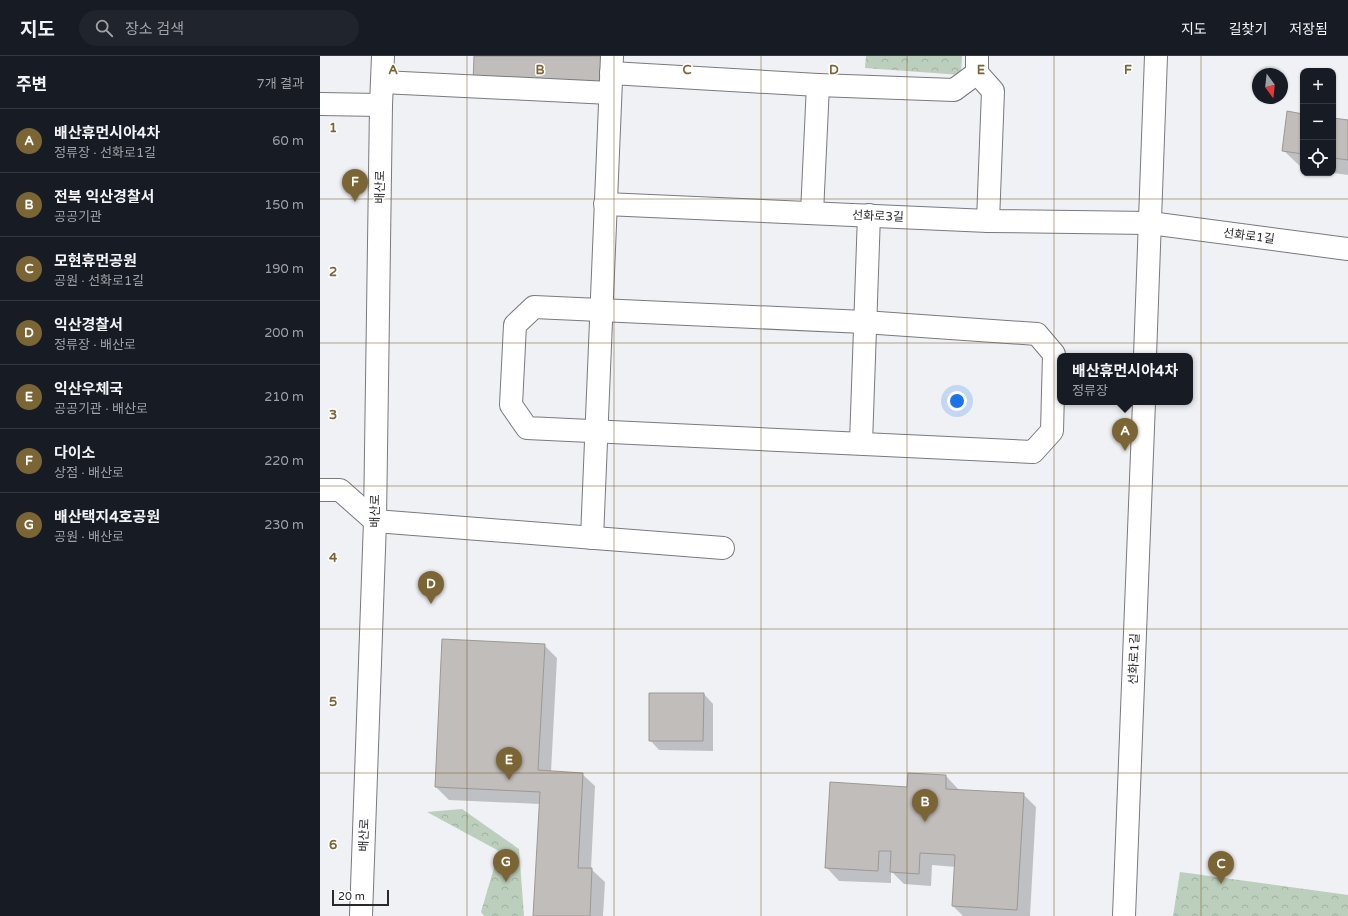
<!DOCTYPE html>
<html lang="ko">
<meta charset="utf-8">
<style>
body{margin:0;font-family:"Varela Round","Noto Sans KR",sans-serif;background:#20242c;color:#f1f3f6}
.controls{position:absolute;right:12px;top:12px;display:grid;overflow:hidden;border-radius:8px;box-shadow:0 1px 3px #0004}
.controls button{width:36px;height:36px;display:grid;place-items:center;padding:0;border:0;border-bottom:1px solid #363941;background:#171b24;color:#f1f3f6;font:20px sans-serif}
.compass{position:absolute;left:932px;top:12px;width:36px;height:36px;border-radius:50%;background:#171b24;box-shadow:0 1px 3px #0004;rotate:165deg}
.scale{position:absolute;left:12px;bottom:10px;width:57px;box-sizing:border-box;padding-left:4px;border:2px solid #29292b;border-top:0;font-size:11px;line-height:14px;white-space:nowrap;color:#29292b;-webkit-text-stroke:3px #fff;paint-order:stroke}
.you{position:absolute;left:637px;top:345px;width:14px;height:14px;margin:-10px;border:3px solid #fff;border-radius:50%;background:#1a73e8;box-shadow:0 0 0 6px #1a73e833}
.badge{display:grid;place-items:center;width:26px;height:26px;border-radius:50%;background:#7c6535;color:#fff;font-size:13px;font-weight:700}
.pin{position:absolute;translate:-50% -33px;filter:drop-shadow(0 1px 2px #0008)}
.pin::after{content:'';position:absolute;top:21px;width:14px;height:12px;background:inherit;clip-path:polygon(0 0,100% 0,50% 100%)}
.popup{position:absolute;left:737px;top:297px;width:136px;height:52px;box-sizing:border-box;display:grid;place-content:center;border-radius:8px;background:#171b24;filter:drop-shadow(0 1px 3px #0005);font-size:13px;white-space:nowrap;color:#9ea1a6}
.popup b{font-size:15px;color:#f1f3f6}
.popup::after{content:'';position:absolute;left:50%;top:100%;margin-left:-8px;border:8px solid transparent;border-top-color:#171b24}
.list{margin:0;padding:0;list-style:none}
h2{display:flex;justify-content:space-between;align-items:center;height:52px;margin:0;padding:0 16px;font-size:17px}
h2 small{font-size:13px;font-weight:400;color:#9ea1a6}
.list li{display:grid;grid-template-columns:26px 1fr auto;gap:12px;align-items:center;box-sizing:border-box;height:64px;padding:0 16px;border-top:1px solid #363941}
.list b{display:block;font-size:15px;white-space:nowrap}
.list p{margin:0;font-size:13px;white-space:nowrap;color:#9ea1a6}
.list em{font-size:13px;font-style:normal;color:#9ea1a6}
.icon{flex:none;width:22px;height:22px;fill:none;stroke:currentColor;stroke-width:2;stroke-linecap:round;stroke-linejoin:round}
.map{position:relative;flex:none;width:1028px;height:860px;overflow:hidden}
header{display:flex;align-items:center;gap:24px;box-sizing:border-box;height:56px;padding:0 20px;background:#171b24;border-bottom:1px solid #363941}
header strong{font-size:19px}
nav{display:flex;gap:22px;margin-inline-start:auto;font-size:14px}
.search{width:280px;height:36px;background:#20242c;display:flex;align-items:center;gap:10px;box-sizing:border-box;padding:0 14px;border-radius:22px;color:#9ea1a6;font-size:15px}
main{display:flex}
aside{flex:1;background:#171b24}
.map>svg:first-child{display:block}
.park{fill:url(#park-crowns)}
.shadow{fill:#0003}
.building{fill:#c1bdba;stroke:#9c9895}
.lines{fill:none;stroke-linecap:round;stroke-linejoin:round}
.minor-casing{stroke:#797a7e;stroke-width:24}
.minor{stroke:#fff;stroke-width:22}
.grid{fill:none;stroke:#7c6535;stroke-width:1;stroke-opacity:0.55}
.labels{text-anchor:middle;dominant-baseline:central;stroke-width:3;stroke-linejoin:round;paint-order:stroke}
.street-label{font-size:12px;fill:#29292b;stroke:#fff}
.grid-label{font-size:13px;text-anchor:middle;font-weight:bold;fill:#7c6535;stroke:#fff;stroke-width:3;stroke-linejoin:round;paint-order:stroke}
</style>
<header>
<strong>지도</strong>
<div class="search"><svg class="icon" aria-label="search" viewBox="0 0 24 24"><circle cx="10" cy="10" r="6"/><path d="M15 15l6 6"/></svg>장소 검색</div>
<nav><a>지도</a><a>길찾기</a><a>저장됨</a></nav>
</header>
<main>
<aside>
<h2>주변<small>7개 결과</small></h2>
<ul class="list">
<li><span class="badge">A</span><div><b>배산휴먼시아4차</b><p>정류장 · 선화로1길</p></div><em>60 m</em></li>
<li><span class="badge">B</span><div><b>전북 익산경찰서</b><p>공공기관</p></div><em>150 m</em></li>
<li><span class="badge">C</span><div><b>모현휴먼공원</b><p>공원 · 선화로1길</p></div><em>190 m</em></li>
<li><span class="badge">D</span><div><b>익산경찰서</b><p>정류장 · 배산로</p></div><em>200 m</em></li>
<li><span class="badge">E</span><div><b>익산우체국</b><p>공공기관 · 배산로</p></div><em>210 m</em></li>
<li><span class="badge">F</span><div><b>다이소</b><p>상점 · 배산로</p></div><em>220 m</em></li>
<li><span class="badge">G</span><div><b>배산택지4호공원</b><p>공원 · 배산로</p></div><em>230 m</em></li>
</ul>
</aside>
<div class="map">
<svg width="1028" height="860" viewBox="0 0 1028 860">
<defs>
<pattern id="park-crowns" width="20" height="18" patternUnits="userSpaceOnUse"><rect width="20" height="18" fill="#bccebc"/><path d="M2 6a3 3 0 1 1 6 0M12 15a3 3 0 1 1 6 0" fill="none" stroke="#a2b1a2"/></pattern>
</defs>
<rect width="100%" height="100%" fill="#eff1f5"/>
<g class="park">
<path d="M546,0H642L641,19L545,12Z"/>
<path d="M142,753L199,793L204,860H164L161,856L179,795L107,756Z"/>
<path d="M860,816L1028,839V860H853Z"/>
</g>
<g class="shadow">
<path d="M983,59V113L963,94Z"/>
<path d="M1013,63L1028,65V119L1013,117Z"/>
<path d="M224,589L237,602L231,716L262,718L275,730L271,813L285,826L283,860H214L220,748L129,744L116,731Z"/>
<path d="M384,638L393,648V695L339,694L330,684Z"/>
<path d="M626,720L639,734L703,738L716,751L710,860H643L633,850L636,811L612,809L611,830L584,828L571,815V827L519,825L507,812L588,732Z"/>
</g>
<g class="building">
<path d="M154,0H281L279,34L153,27Z"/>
<path d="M967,55L983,58V98L962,95Z"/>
<path d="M1013,62L1028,64V104L1013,102Z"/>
<path d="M122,583L225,588L218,714L263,717L258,812H272L270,860H213L220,736L115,731Z"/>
<path d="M329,637H384L383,685H329Z"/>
<path d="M588,717L626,719V733L704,737L697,854L632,850L635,799L600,797L599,818L570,816L571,795H559L558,815L505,812L510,726L587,731Z"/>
</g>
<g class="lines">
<defs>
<g id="minor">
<path d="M291,17L498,29L634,34L657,17V0"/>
<path d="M657,17L673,35L668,165"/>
<path d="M62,26L290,37"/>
<path d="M0,48L61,49"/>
<path d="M285,148L668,165L830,167L1028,193"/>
<path d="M492,157L498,29"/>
<path d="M214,251L544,266L717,278L734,298L732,375L713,396L207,372L191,349L195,269Z"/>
<path d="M825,300L836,0"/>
<path d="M541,387L549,159"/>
<path d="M0,434H20L55,465L403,492"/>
<path d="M272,482L292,0"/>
<path d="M41,860L55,465L61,49L63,0"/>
<path d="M804,860L824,346"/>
</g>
</defs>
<use href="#minor" class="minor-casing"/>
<use href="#minor" class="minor"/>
</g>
<path class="grid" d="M147,0V860M294,0V860M441,0V860M587,0V860M734,0V860M881,0V860M0,143H1028M0,287H1028M0,430H1028M0,573H1028M0,717H1028"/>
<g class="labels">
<g class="street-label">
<text transform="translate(60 131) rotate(-89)">배산로</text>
<text transform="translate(558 160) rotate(2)">선화로3길</text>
<text transform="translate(929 180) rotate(7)">선화로1길</text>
<text transform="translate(55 455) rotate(-89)">배산로</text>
<text transform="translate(814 603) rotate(-88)">선화로1길</text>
<text transform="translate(44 779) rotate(-88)">배산로</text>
</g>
</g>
<g class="grid-label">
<text x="73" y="18">A</text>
<text x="220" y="18">B</text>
<text x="367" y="18">C</text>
<text x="514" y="18">D</text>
<text x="661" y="18">E</text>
<text x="808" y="18">F</text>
<text x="13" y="76">1</text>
<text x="13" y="220">2</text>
<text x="13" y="363">3</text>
<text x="13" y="506">4</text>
<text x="13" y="650">5</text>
<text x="13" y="793">6</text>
</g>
</svg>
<div class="controls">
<button>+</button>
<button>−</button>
<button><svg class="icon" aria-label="locate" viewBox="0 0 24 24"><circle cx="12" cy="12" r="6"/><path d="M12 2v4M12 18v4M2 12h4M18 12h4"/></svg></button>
</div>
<svg class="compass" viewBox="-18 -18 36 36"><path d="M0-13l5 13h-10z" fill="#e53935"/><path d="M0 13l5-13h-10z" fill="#9ea1a6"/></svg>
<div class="scale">20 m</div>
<div class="you"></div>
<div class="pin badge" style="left:805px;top:395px">A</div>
<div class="popup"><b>배산휴먼시아4차</b>정류장</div>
<div class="pin badge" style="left:605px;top:766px">B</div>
<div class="pin badge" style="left:901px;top:828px">C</div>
<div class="pin badge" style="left:111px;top:548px">D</div>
<div class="pin badge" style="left:189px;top:724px">E</div>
<div class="pin badge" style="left:35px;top:146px">F</div>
<div class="pin badge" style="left:186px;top:826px">G</div>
</div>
</main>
